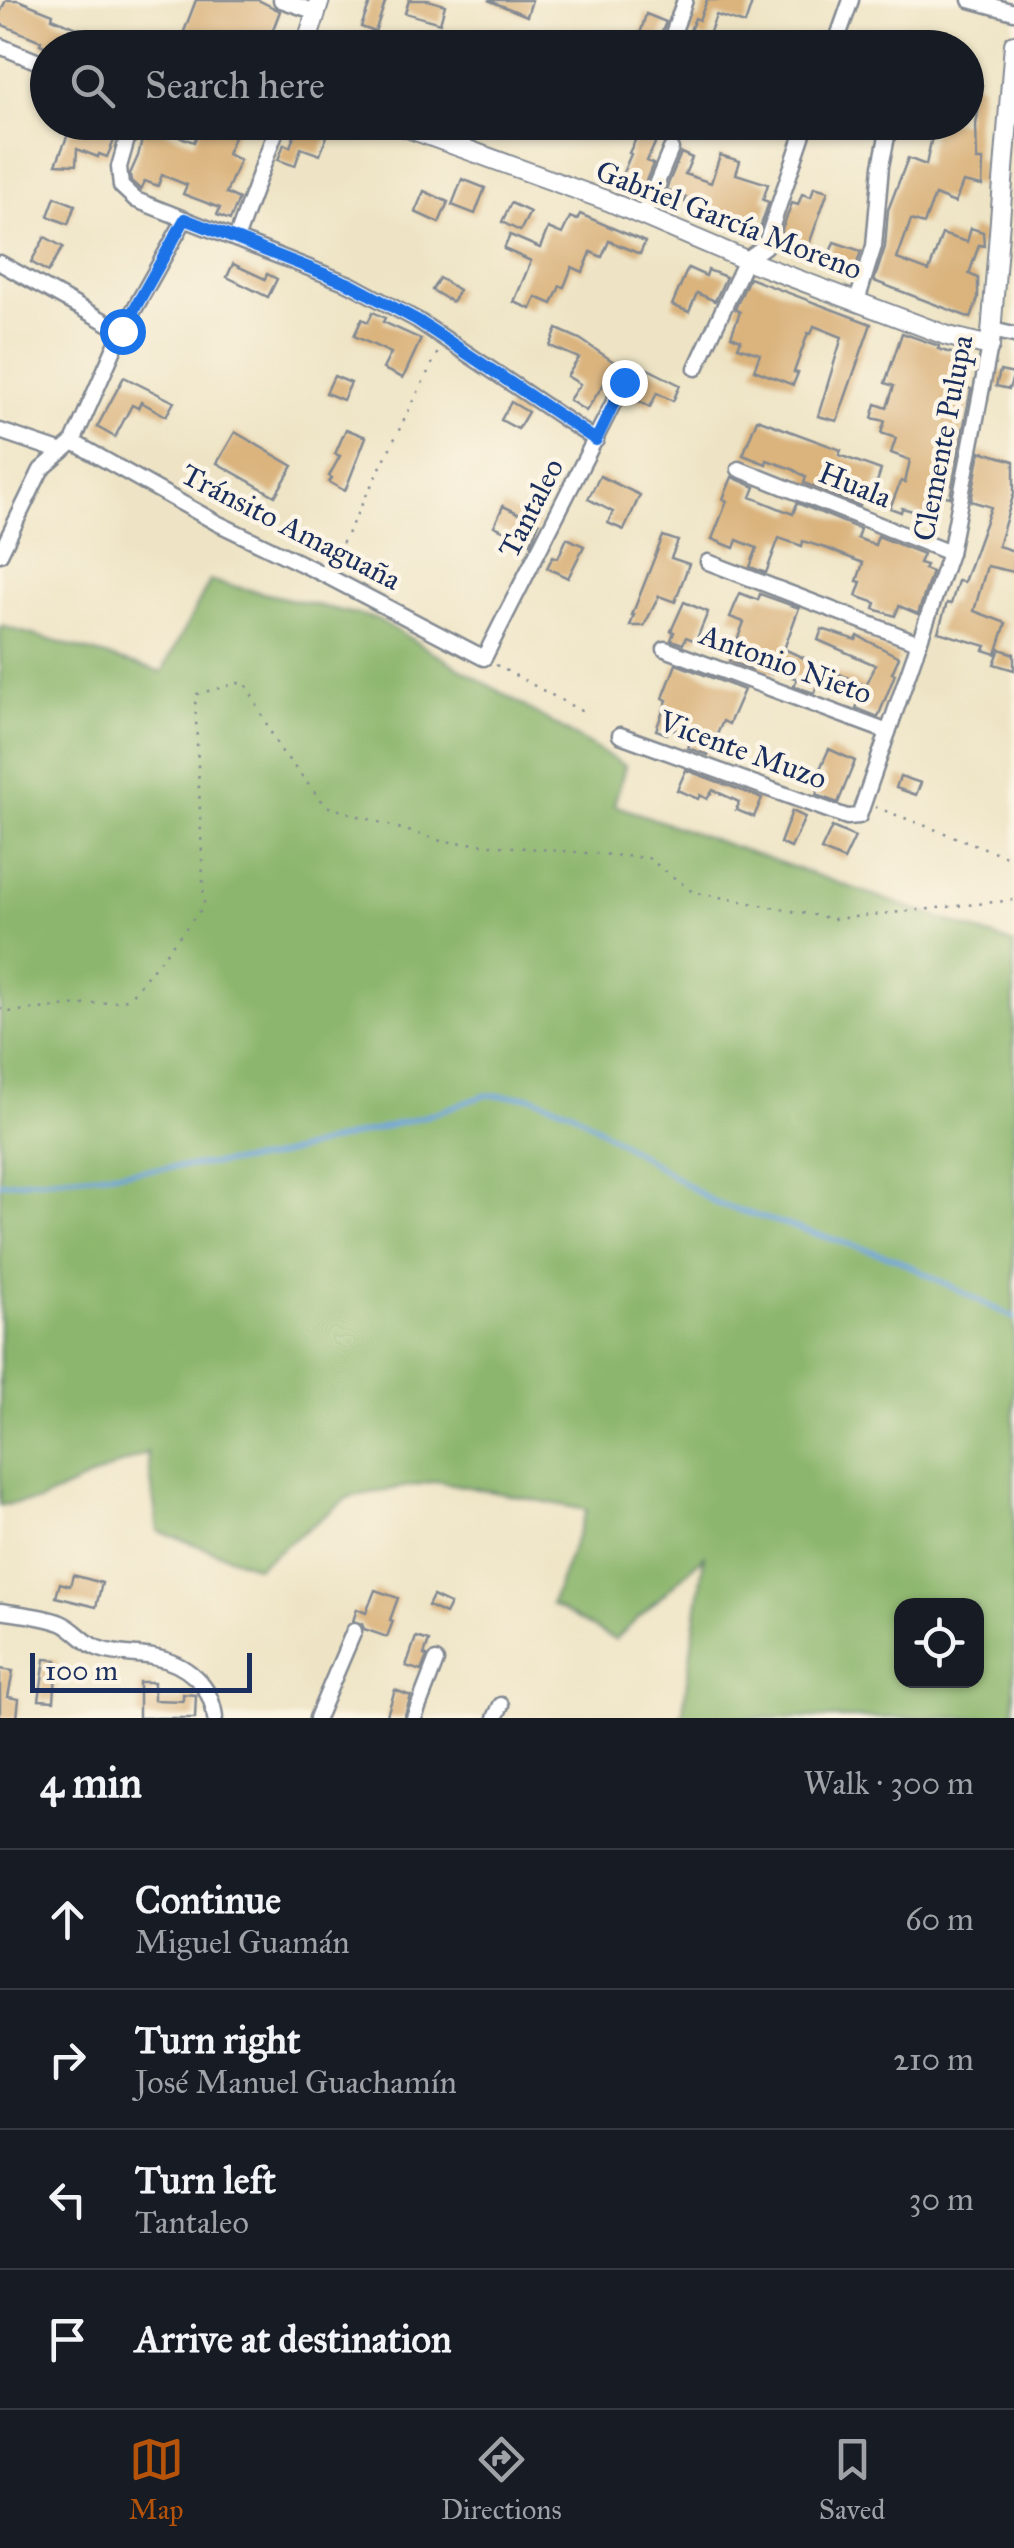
<!DOCTYPE html>
<meta charset="utf-8">
<style>
body{margin:0;font-family:"IM FELL Great Primer",serif;background:#20242c;color:#f1f3f6}
.controls{position:absolute;right:30px;bottom:30px;display:grid;overflow:hidden;border-radius:20px;box-shadow:0 2px 8px #0004}
.controls button{width:90px;height:90px;display:grid;place-items:center;padding:0;border:0;border-bottom:2px solid #363941;background:#171b24;color:#f1f3f6;font:50px sans-serif}
.scale{position:absolute;left:30px;bottom:25px;width:222px;box-sizing:border-box;padding-left:10px;border:5px solid #1b2f5e;border-top:0;font-size:28px;line-height:35px;white-space:nowrap;color:#1b2f5e;-webkit-text-stroke:8px #fcf5e5;paint-order:stroke}
.stop{position:absolute;width:30px;height:30px;margin:-22px;border:8px solid #1a73e8;border-radius:50%;background:#fff}
.stop.end{background:#1a73e8;border-color:#fff;box-shadow:0 2px 10px #0008}
.list{margin:0;padding:0;list-style:none}
h2{display:flex;justify-content:space-between;align-items:center;height:130px;margin:0;padding:0 40px;font-size:42px}
h2 small{font-size:32px;font-weight:400;color:#9ea1a6}
.list li{display:grid;grid-template-columns:65px 1fr auto;gap:30px;align-items:center;box-sizing:border-box;height:140px;padding:0 40px;border-top:2px solid #363941}
.list b{display:block;font-size:38px;white-space:nowrap}
.list p{margin:0;font-size:32px;white-space:nowrap;color:#9ea1a6}
.list em{font-size:32px;font-style:normal;color:#9ea1a6}
.icon{flex:none;width:55px;height:55px;fill:none;stroke:currentColor;stroke-width:2;stroke-linecap:round;stroke-linejoin:round}
.map{position:relative;flex:none;width:1014px;height:1718px;overflow:hidden}
.search{position:absolute;background:#171b24;box-shadow:0 2px 8px #0004;left:30px;right:30px;top:30px;height:110px;display:flex;align-items:center;gap:25px;box-sizing:border-box;padding:0 35px;border-radius:55px;color:#9ea1a6;font-size:38px}
.sheet{height:690px;background:#171b24}
nav{display:flex;justify-content:space-around;align-items:center;box-sizing:border-box;height:140px;border-top:2px solid #363941;background:#171b24;font-size:28px;color:#9ea1a6}
nav a{display:grid;justify-items:center;gap:5px}
nav .on{color:#b45309}
.map>svg:first-child{display:block}
.forest{fill:#8cb66d;stroke:#547266;stroke-width:2.5;fill-rule:evenodd}
.lines{fill:none;stroke-linecap:round;stroke-linejoin:round}
.stream{stroke:#6aa2d8;stroke-width:5}
.building{fill:#dab37d}
.minor-casing{stroke:#848a92;stroke-width:19}
.tertiary-casing{stroke:#848a92;stroke-width:22}
.path{stroke:#848a92;stroke-width:2.5;stroke-dasharray:2.5 8;stroke-linecap:butt}
.minor{stroke:#fff;stroke-width:14}
.tertiary{stroke:#fff;stroke-width:18}
.route{stroke:#1a73e8;stroke-width:12}
.labels{text-anchor:middle;dominant-baseline:central;stroke-width:9;stroke-linejoin:round;paint-order:stroke}
.street-label{font-size:30px;fill:#1b2f5e;stroke:#fcf5e5}
</style>
<div class="map">
<svg width="1014" height="1718" viewBox="0 0 1014 1718">
<rect width="100%" height="100%" fill="#fcf5e5"/>
<filter id="ink" filterUnits="userSpaceOnUse"><feTurbulence type="fractalNoise" baseFrequency=".01" numOctaves="2"/><feDisplacementMap in="SourceGraphic" scale="20" xChannelSelector="R" yChannelSelector="G"/><feConvolveMatrix kernelMatrix="1 2 1 2 8 2 1 2 1" color-interpolation-filters="sRGB"/></filter>
<filter id="wash" filterUnits="userSpaceOnUse"><feTurbulence type="fractalNoise" baseFrequency=".0048" numOctaves="4" result="noise"/><feDisplacementMap in="SourceGraphic" scale="40" xChannelSelector="R" yChannelSelector="G"/><feGaussianBlur stdDeviation="2.25" result="paint"/><feColorMatrix in="noise" values="0 0 0 0 0 0 0 0 0 0 0 0 0 0 0 0 0 1.4 0 .05"/><feComposite in="paint" operator="in"/></filter>
<g filter="url(#wash)">
<rect width="100%" height="100%" fill="#eee4c5"/>
<path class="forest" d="M210,581L377,619L625,766L614,805L1014,944V1718H682L704,1556L615,1640L551,1604L587,1510L437,1481L349,1497L257,1567L158,1531L147,1452L39,1501L0,1505V627L1,626L162,672ZM902,1606H976V1680H902Z"/>
<g class="lines">
<path class="stream" d="M0,1183L266,1159L429,1115L486,1095L532,1097L572,1111L715,1203L894,1258L1014,1318"/>
</g>
<g id="blocks">
<g class="building">
<path d="M6,0H18L53,14L52,18L82,30L75,48H49L40,44L41,41L0,24V13Z"/>
<path d="M196,0H258L280,11L266,48H195L180,42Z"/>
<path d="M371,0H386L375,32L361,27Z"/>
<path d="M409,0H428L445,5L440,23L405,13Z"/>
<path d="M488,0H532L527,16Z"/>
<path d="M707,0H753L745,24L716,15L707,40L689,33L695,18L699,20Z"/>
<path d="M646,14L666,22L655,48H636Z"/>
<path d="M966,82L982,85L976,125L977,160H983L982,186L963,182L955,203L935,195L924,224L911,220L897,259L929,271L942,234L967,242L971,228L983,232L984,246L979,245L969,274L978,278V298L971,318L874,281L885,247L888,210L908,158L926,165L935,122H966Z"/>
<path d="M73,122H86L116,136L107,157L99,154L98,157L77,149L76,165L56,164Z"/>
<path d="M203,122H240L227,154L240,160L226,193L239,199L230,220L217,215L220,208L183,194L187,185L162,175L158,186L145,181L141,190L131,181L130,174L138,156L142,140L140,139L145,125L194,142Z"/>
<path d="M644,122H685L677,141L671,138L664,141L657,139L647,161L653,164L641,193L632,189L630,195L616,189L631,154L629,153Z"/>
<path d="M298,125L327,136L320,155L301,148L295,166L278,160L284,144L290,147Z"/>
<path d="M681,153L692,158L685,174L711,183L720,155L740,161L736,174L768,184L763,200L769,202L759,231L692,208L693,204L685,202L686,198L666,189Z"/>
<path d="M462,179L485,188L475,214L452,205Z"/>
<path d="M814,187L828,191L805,256L784,249L788,235L781,232L792,203L798,205L802,194L811,197Z"/>
<path d="M424,191L448,202L439,223L415,212Z"/>
<path d="M55,197L75,205L68,224L48,216Z"/>
<path d="M511,203L530,212L520,231L502,222Z"/>
<path d="M580,214L645,242L640,254L609,241L602,257L591,252L583,272L572,267L564,287L560,286L552,304L536,297L531,309L514,302L531,261L504,249L510,235L540,248L548,228L562,234L570,217L577,220Z"/>
<path d="M45,237L63,247L48,272L31,262Z"/>
<path d="M834,242L861,251L855,270L827,261Z"/>
<path d="M233,264L265,279L267,274L277,279L268,297L227,277Z"/>
<path d="M688,268L706,276L708,270L726,277L715,301L697,293L689,312L672,305Z"/>
<path d="M439,278L459,290L452,302L432,290Z"/>
<path d="M749,278L871,324L837,421L818,416L842,337L814,326L811,334L808,333L794,372L798,373L793,385L754,370L760,354L738,347L741,340L731,336L740,312L735,309Z"/>
<path d="M373,312L385,318L383,322L421,339L403,378L383,369L391,353L354,336L362,319L368,322Z"/>
<path d="M557,329L580,339L617,364L586,411L569,400L580,384L567,376L579,358L550,346Z"/>
<path d="M902,333L939,346L938,349L964,357L956,384L971,389L950,497L941,495L930,519L913,511L902,508L901,512L890,508L901,481L905,483L910,460L891,453L896,438L881,433L885,421L872,418L876,404L887,408L894,386L885,383Z"/>
<path d="M644,367L680,385L673,401L657,393L650,407L629,396Z"/>
<path d="M1000,371L1014,374L1009,389L996,386Z"/>
<path d="M334,376L351,383L343,400L326,393Z"/>
<path d="M124,377L174,402L166,416L141,402L138,408L132,405L115,437L97,427Z"/>
<path d="M511,402L528,412L518,429L501,420Z"/>
<path d="M757,419L841,450L839,455L881,470L870,503L862,500L860,506L804,483L806,477L792,469L767,460L766,464L743,455Z"/>
<path d="M346,429L366,437L345,491L329,482L332,478L329,476L340,456L335,454Z"/>
<path d="M235,432L293,466L275,496L217,463Z"/>
<path d="M980,451L1014,461V493L998,546L1014,551V572L987,566L974,611L1006,623L996,654L984,650L986,646L938,632L947,603L951,604L958,581L964,582L991,507L971,501Z"/>
<path d="M600,476L640,495L624,530L608,523L613,512L588,499Z"/>
<path d="M732,477L755,487L751,497L793,514L797,503L860,529L857,538L875,545L878,536L923,554L919,563L926,565L924,569L932,572L918,614L899,606L895,616L874,609L876,603L856,596L861,582L857,581L863,563L828,549L803,541L802,546L779,538L766,573L750,567L757,548L737,540L734,548L712,539L727,501L723,499Z"/>
<path d="M503,506L539,523L531,543L494,526Z"/>
<path d="M663,536L678,541L671,558L689,564L675,602L659,596L644,626H630L634,615H632Z"/>
<path d="M567,538L584,546L568,578L547,568L553,556L558,558Z"/>
<path d="M740,593L758,600L760,594L799,608L784,649L866,686L875,665L818,640L822,629L856,640L858,636L899,657L892,673L895,674L890,687L878,717L856,708L859,702L830,690L829,692L817,686L814,693L794,686L797,679L775,669L772,674L754,666L752,670L729,661L744,622L730,617Z"/>
<path d="M684,602L708,612L696,641L686,637L683,644L671,640L674,632L671,631Z"/>
<path d="M1000,649L1014,654V670L994,664Z"/>
<path d="M676,664L744,690L729,724L723,721L708,755L688,748L693,736L670,728L667,734L656,730L667,700L663,698Z"/>
<path d="M829,749L855,761L838,803L816,795L825,774L819,771Z"/>
<path d="M686,770L762,798L754,817L736,810L739,802L713,790L707,799L700,795L698,799L677,790Z"/>
<path d="M900,776L921,783L916,795L896,788Z"/>
<path d="M792,811L805,817L791,848L780,843Z"/>
<path d="M832,827L855,837L844,860L821,850Z"/>
<path d="M73,1575L102,1583L96,1607L56,1597L60,1583L70,1586Z"/>
<path d="M375,1590L398,1598L390,1620L393,1621L387,1637L364,1629L362,1624L353,1621L357,1609L366,1613Z"/>
<path d="M433,1596L450,1604L445,1614L428,1606Z"/>
<path d="M416,1637L429,1641L424,1655L427,1656L421,1671L406,1666Z"/>
<path d="M45,1659L57,1660L54,1701L39,1700Z"/>
<path d="M0,1669L13,1671L8,1697L19,1699L17,1718H0Z"/>
<path d="M139,1682H154V1700L183,1701V1694L196,1695L195,1718H139Z"/>
<path d="M395,1690L411,1696L404,1718H386Z"/>
</g>
</g>
</g>
<g filter="url(#ink)">
<use href="#blocks" fill-opacity="0" stroke="#848a92" stroke-width="2.5"/>
<g class="lines">
<defs>
<g id="minor">
<path d="M281,0L316,12"/>
<path d="M970,0L1014,12"/>
<path d="M0,46L48,66"/>
<path d="M668,48L685,0"/>
<path d="M834,48L851,0"/>
<path d="M129,122V132L119,167L121,186L136,200L350,284L417,320L596,440"/>
<path d="M643,216L671,149"/>
<path d="M236,239L279,122"/>
<path d="M0,263L122,331"/>
<path d="M857,301L874,246L881,166L890,122"/>
<path d="M992,330L1014,335"/>
<path d="M696,368L746,260L765,246L807,122"/>
<path d="M0,431L62,452"/>
<path d="M73,442L217,523L327,576L484,658L624,382"/>
<path d="M739,469L950,553"/>
<path d="M0,554L41,470L73,442L122,331L185,219"/>
<path d="M708,562L919,643"/>
<path d="M665,649L888,732"/>
<path d="M620,735L847,817L859,816L950,553L990,346"/>
<path d="M0,1611C20,1614 43,1616 61,1623C76,1629 84,1644 100,1649C118,1655 135,1654 153,1657C186,1663 212,1685 215,1718"/>
<path d="M317,1718L354,1631"/>
<path d="M414,1718L436,1661"/>
<path d="M495,1718L501,1705"/>
</g>
<g id="tertiary">
<path d="M305,48L320,0"/>
<path d="M391,122L608,201L746,260L948,336L990,346L1014,44"/>
</g>
</defs>
<use href="#minor" class="minor-casing"/>
<use href="#tertiary" class="tertiary-casing"/>
<g class="path">
<path d="M333,562L439,350"/>
<path d="M496,665L583,712"/>
<path d="M875,807L1014,859"/>
<path d="M0,1008L7,1012L122,1001L130,997L203,907L204,902L195,697L197,694L238,683L246,684L279,748L326,806L441,841L648,858L693,892L834,919L1014,900"/>
</g>
<use href="#minor" class="minor"/>
<use href="#tertiary" class="tertiary"/>
</g>
</g>
<g class="lines" filter="url(#ink)">
<path class="route" d="M122,331L185,219L350,284L417,320L596,440L624,382"/>
</g>
<g class="labels">
<g class="street-label">
<text transform="translate(729 220) rotate(21)">Gabriel García Moreno</text>
<text transform="translate(943 438) rotate(-79)">Clemente Pulupa</text>
<text transform="translate(855 485) rotate(22)">Huala</text>
<text transform="translate(531 508) rotate(-63)">Tantaleo</text>
<text transform="translate(291 527) rotate(27)">Tránsito Amaguaña</text>
<text transform="translate(786 664) rotate(20)">Antonio Nieto</text>
<text transform="translate(743 750) rotate(20)">Vicente Muzo</text>
</g>
</g>
</svg>
<div class="controls">
<button><svg class="icon" aria-label="locate" viewBox="0 0 24 24"><circle cx="12" cy="12" r="6"/><path d="M12 2v4M12 18v4M2 12h4M18 12h4"/></svg></button>
</div>
<div class="scale">100 m</div>
<div class="stop" style="left:122px;top:331px"></div>
<div class="stop end" style="left:624px;top:382px"></div>
<div class="search"><svg class="icon" aria-label="search" viewBox="0 0 24 24"><circle cx="10" cy="10" r="6"/><path d="M15 15l6 6"/></svg>Search here</div>
</div>
<section class="sheet">
<h2>4 min<small>Walk · 300 m</small></h2>
<ul class="list">
<li><svg class="icon" aria-label="ahead" viewBox="0 0 24 24"><path d="M12 20V5M6 11l6-6 6 6"/></svg><div><b>Continue</b><p>Miguel Guamán</p></div><em>60 m</em></li>
<li><svg class="icon" aria-label="right" viewBox="0 0 24 24"><path d="M7 20v-9h11M14 6l5 5-5 5"/></svg><div><b>Turn right</b><p>José Manuel Guachamín</p></div><em>210 m</em></li>
<li><svg class="icon" aria-label="left" viewBox="0 0 24 24"><path d="M17 20v-9H6M10 6l-5 5 5 5"/></svg><div><b>Turn left</b><p>Tantaleo</p></div><em>30 m</em></li>
<li><svg class="icon" aria-label="arrive" viewBox="0 0 24 24"><path d="M6 21V4h12l-3 4 3 4H6"/></svg><div><b>Arrive at destination</b></div></li>
</ul>
</section>
<nav>
<a class="on"><svg class="icon" aria-label="map" viewBox="0 0 24 24"><path d="M3 6l6-2 6 2 6-2v14l-6 2-6-2-6 2zM9 4v14M15 6v14"/></svg>Map</a>
<a><svg class="icon" aria-label="directions" viewBox="0 0 24 24"><path d="M12 3l9 9-9 9-9-9zM9 14v-3h6M13 9l2 2-2 2"/></svg>Directions</a>
<a><svg class="icon" aria-label="saved" viewBox="0 0 24 24"><path d="M7 4h10v16l-5-4-5 4z"/></svg>Saved</a>
</nav>
